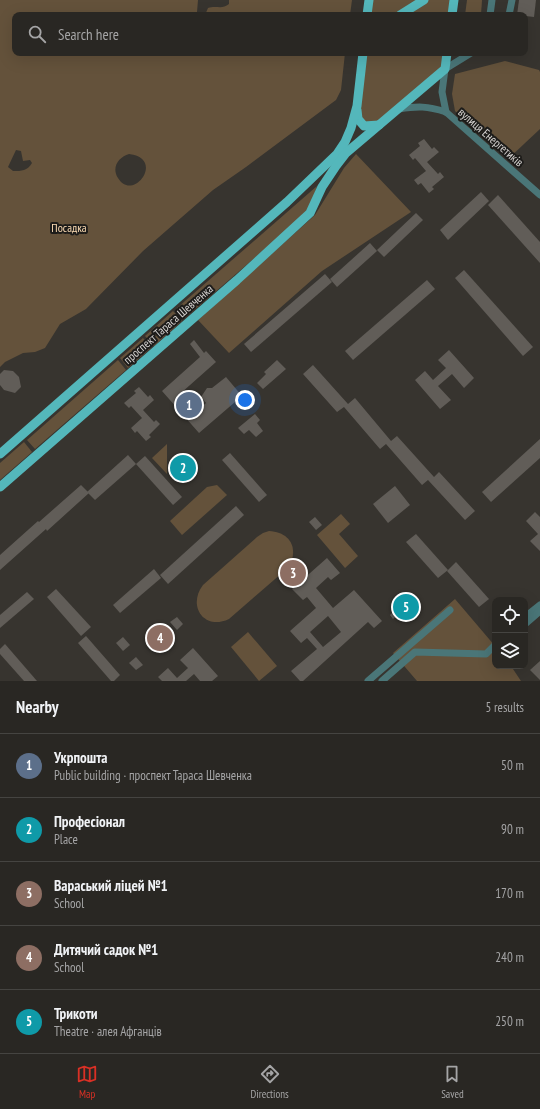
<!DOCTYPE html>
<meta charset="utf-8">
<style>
body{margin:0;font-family:"PT Sans Narrow",sans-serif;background:#353330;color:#f1f3f6}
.controls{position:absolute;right:12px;bottom:12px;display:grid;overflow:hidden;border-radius:8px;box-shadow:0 4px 16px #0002}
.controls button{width:36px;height:36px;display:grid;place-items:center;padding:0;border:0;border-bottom:1px solid #454441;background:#292723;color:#f1f3f6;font:20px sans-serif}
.you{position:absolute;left:245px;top:400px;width:14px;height:14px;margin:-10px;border:3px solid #fff;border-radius:50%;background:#1a73e8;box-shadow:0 0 0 6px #1a73e833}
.badge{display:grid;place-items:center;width:26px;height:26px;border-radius:50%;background:#d93025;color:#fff;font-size:13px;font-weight:700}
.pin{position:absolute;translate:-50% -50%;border:2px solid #fff;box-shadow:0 1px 4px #0006}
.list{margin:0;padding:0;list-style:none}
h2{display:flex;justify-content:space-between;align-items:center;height:52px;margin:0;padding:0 16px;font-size:17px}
h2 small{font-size:13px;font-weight:400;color:#a5a5a6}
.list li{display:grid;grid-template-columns:26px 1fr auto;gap:12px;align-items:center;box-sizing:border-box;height:64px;padding:0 16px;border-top:1px solid #454441}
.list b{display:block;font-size:15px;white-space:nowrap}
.list p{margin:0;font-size:13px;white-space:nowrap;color:#a5a5a6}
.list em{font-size:13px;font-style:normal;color:#a5a5a6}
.icon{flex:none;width:22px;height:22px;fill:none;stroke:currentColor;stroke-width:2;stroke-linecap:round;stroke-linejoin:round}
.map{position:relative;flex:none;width:540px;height:681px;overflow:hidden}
.search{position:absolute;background:#292723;box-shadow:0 4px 16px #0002;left:12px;right:12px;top:12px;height:44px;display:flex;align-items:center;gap:10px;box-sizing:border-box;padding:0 14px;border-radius:8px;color:#a5a5a6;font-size:15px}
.sheet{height:372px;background:#292723}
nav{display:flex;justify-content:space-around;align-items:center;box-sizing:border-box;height:56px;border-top:1px solid #454441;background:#292723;font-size:11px;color:#a5a5a6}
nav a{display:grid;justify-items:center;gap:2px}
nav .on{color:#d93025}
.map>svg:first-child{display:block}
.green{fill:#64523b;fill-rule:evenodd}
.building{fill:#615d58;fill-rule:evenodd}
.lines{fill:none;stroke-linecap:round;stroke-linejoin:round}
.minor{stroke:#4a7678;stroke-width:7}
.major{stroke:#54b7bb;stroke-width:9}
.labels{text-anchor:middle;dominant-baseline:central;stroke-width:4;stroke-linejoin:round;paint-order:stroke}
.street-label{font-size:12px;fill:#d6d3d1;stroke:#1d1c1a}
.park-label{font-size:12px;fill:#fcdcb4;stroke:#1d1c1a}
</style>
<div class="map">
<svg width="540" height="681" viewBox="0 0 540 681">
<rect width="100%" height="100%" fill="#37342f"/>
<g class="green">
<path d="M0,0H198L197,12L195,15H15V53H345L341,90L336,100L246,167L213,190L143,251L86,309L60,324L45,348L35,352L23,353L5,362L0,367ZM16,150L21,151L23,161L30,160L32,163C27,171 22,171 13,171L8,167ZM129,154C166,158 133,203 118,178C111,167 119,157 129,154Z"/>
<path d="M229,0H352L350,15H205L208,8C216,5 222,10 229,4Z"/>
<path d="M369,0H454L452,15H367Z"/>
<path d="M467,0H482L481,15H465Z"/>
<path d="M363,53H447L445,69L379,125L364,126L357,106Z"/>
<path d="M505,61L539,70L540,72V129L508,159L455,111L452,94L455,74Z"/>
<path d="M356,154L411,212L322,271L229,353L198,320L315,215L344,168Z"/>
<path d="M317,186L312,202L303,216L185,318L177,308Z"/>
<path d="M173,311L182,321L154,346L145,336Z"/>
<path d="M143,338L151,348L128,368L120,358Z"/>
<path d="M118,360L126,370L35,449L27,440Z"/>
<path d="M24,442L32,452L0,480V463Z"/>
<path d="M167,444V474L152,458Z"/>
<path d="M217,485L227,495L182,535L170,521L207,487Z"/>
<path d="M341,514L350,524L339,534L358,556L345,568L317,535Z"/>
<path d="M269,531C290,532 299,548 289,567L229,619C204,631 187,606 203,585L257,537L263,533Z"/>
<path d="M455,599L495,646V666H511L521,681H417L393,653Z"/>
<path d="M248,632L277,666L259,681L231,647Z"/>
</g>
<g class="building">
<path d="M519,0H536L534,17L517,15Z"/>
<path d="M424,139L432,149L434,147L439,152L427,162L438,174L440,172L444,177L432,187L434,189L429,193L421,183L418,185L414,180L426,171L415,158L413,160L409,155L420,146L418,143Z"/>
<path d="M481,192L489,201L448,240L440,230Z"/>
<path d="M498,195L540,242V263L488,205Z"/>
<path d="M416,213L423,220L384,257L377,250Z"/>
<path d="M370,243L377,251L337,287L330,279Z"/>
<path d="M464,270L533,347L523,356L455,278Z"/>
<path d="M325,274L332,282L251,352L244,344Z"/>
<path d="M427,280L435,289L353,360L345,351Z"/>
<path d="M194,340L204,353L206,351L216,362L181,393L197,411L206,403L201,397L207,388H212L226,377L242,396L199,433L162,391L200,357L190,344Z"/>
<path d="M449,350L474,378L464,388L452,374L438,386L451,400L440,409L415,380L425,371L433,380L446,368L438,360Z"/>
<path d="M277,360L286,369L263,389L257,383L266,374L264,372Z"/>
<path d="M313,365L348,404L355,398L391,441L397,436L434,477L439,472L475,511L465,520L428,480L422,485L386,444L380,449L344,407L337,412L303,374Z"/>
<path d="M4,370L13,371L19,377L21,387L15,393L4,390L0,385V374Z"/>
<path d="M139,387L148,397L150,395L154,400L143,410L154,422L156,420L160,424L149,435L151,437L146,441L137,431L135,433L131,428L142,418L131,406L129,408L124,403L136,393L134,391Z"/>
<path d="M255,414L260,420L257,423L263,431L256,437L249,430L244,434L238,428Z"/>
<path d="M540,439V458L491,502L482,492Z"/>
<path d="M230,453L267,495L259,502L222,460Z"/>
<path d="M128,455L136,464L95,500L87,492Z"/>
<path d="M145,456L182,497L173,505L136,464Z"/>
<path d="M81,485L89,493L47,531L46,529L0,570V555L38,521L39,522Z"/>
<path d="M395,486L410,505L388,523L373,504Z"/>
<path d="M236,506L244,515L168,584L160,575Z"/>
<path d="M535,512L540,517V551L530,541L538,534L526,521Z"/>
<path d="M315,517L322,525L316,530L309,522Z"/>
<path d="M416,534L448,570L438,578L406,542Z"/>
<path d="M327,558L340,573L331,580L328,577L316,588L333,608L354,590L382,621L374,628L368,622L303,681H300L291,671L317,649L307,638L301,643L290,631L316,608L307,597L303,600L292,589ZM328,616L341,632L323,647L310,632Z"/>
<path d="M456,562L489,599L479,607L447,571Z"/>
<path d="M154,569L161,578L120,613L113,605Z"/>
<path d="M56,589L91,627L81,636L47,597Z"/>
<path d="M27,592L34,599L0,628V615Z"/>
<path d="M404,602L408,606L393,619L390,615Z"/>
<path d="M177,617L183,624L177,630L170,622Z"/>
<path d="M86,636L120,675L114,681H111L78,643Z"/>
<path d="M123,637L130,645L123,651L116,643Z"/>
<path d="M154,637L161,645L155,651L148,643Z"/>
<path d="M5,644L37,681H24L0,654V649Z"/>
<path d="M193,648L218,676L212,681H200L194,674L186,681H162L158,677L168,668L177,678L188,668L180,660Z"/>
<path d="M136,657L143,665L136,670L129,663Z"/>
<path d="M540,661V680L530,670Z"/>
</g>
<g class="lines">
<g class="minor">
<path d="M490,15L492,0"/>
<path d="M509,15L512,0"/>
<path d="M399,109C418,106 427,106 446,112L540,195"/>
<path d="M446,112L442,92L445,69L471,53"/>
<path d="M525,617L540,605"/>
<path d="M525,624L540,611"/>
<path d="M368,681L450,610"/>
<path d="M382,681L415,652L486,654L495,645"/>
</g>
<g class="major">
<path d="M367,15L369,0"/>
<path d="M400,15L424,0"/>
<path d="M452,15L454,0"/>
<path d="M357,110L358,119L364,126L379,125"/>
<path d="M0,454L287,202L337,154L345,142L351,128L357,106L363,53"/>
<path d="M0,487L237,280L310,213L322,187L336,166L346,153L445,69L447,53"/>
</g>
</g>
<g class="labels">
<g class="street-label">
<text transform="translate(491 137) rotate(41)">вулиця Енергетиків</text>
<text transform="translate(168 324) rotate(-41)">проспект Тараса Шевченка</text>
</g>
<g class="park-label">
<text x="69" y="227">Посадка</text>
</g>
</g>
</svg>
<div class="controls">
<button><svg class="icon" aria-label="locate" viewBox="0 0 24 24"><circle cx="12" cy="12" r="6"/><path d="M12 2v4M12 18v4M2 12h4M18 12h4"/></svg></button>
<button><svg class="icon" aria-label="layers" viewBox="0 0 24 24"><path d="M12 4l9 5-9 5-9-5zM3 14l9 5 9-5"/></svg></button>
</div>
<div class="you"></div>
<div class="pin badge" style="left:189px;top:405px;background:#5c6f8a">1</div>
<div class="pin badge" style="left:183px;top:468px;background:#0f9aa8">2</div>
<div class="pin badge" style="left:293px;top:573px;background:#8d6e63">3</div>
<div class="pin badge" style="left:160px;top:638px;background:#8d6e63">4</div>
<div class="pin badge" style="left:406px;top:607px;background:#0f9aa8">5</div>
<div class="search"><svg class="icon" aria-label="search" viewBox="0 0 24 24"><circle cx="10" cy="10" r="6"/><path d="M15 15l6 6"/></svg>Search here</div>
</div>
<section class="sheet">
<h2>Nearby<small>5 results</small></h2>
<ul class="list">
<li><span class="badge" style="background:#5c6f8a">1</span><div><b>Укрпошта</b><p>Public building · проспект Тараса Шевченка</p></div><em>50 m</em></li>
<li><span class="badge" style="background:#0f9aa8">2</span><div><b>Професіонал</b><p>Place</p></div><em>90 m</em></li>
<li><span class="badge" style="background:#8d6e63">3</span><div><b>Вараський ліцей №1</b><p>School</p></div><em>170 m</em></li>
<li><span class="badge" style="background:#8d6e63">4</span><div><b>Дитячий садок №1</b><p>School</p></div><em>240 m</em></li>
<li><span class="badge" style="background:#0f9aa8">5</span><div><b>Трикоти</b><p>Theatre · алея Афганців</p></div><em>250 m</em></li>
</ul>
</section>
<nav>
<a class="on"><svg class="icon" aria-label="map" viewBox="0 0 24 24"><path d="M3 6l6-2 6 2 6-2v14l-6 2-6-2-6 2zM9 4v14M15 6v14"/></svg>Map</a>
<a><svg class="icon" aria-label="directions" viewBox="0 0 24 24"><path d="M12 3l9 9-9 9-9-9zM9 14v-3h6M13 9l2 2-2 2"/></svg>Directions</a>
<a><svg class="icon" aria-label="saved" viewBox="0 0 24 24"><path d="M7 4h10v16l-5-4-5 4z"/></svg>Saved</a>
</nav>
